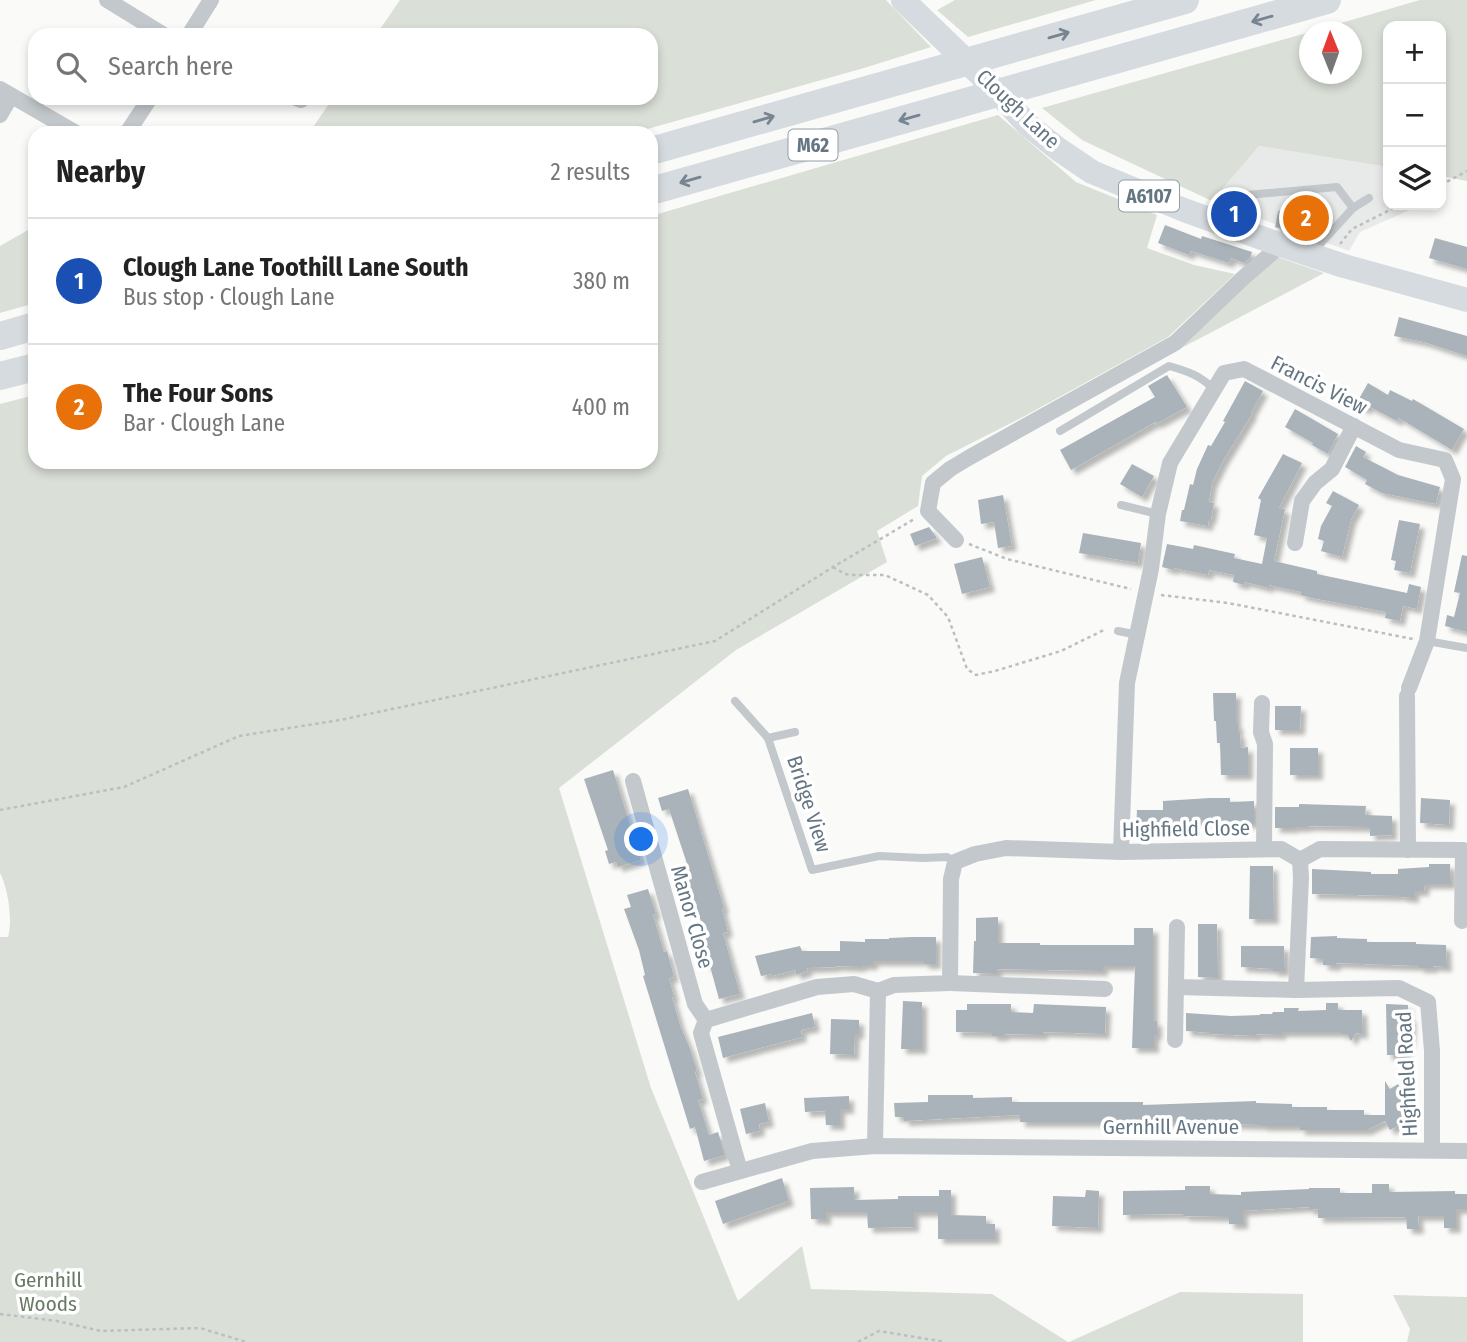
<!DOCTYPE html>
<meta charset="utf-8">
<style>
body{margin:0;font-family:"Fira Sans Condensed",sans-serif;background:#f6f6f6;color:#222}
.controls{position:absolute;right:21px;top:21px;display:grid;overflow:hidden;border-radius:14px;box-shadow:0 4px 10px #0003}
.controls button{width:63px;height:63px;display:grid;place-items:center;padding:0;border:0;border-bottom:2px solid #e0e0e0;background:#fff;color:#222;font:35px sans-serif}
.compass{position:absolute;left:1299px;top:21px;width:63px;height:63px;border-radius:50%;background:#fff;box-shadow:0 4px 10px #0003;rotate:359deg}
.you{position:absolute;left:642px;top:840px;width:24px;height:24px;margin:-18px;border:5px solid #fff;border-radius:50%;background:#1a73e8;box-shadow:0 0 0 10px #1a73e833}
.badge{display:grid;place-items:center;width:46px;height:46px;border-radius:50%;background:#2563eb;color:#fff;font-size:23px;font-weight:700}
.pin{position:absolute;translate:-50% -50%;border:4px solid #fff;box-shadow:0 2px 7px #0006}
.list{margin:0;padding:0;list-style:none}
h2{display:flex;justify-content:space-between;align-items:center;height:91px;margin:0;padding:0 28px;font-size:30px}
h2 small{font-size:23px;font-weight:400;color:#767676}
.list li{display:grid;grid-template-columns:46px 1fr auto;gap:21px;align-items:center;box-sizing:border-box;height:126px;padding:0 28px;border-top:2px solid #e0e0e0}
.list b{display:block;font-size:26px;white-space:nowrap}
.list p{margin:0;font-size:23px;white-space:nowrap;color:#767676}
.list em{font-size:23px;font-style:normal;color:#767676}
.icon{flex:none;width:38px;height:38px;fill:none;stroke:currentColor;stroke-width:2;stroke-linecap:round;stroke-linejoin:round}
.map{position:relative;flex:none;width:1467px;height:1342px;overflow:hidden}
.search{position:absolute;background:#fff;box-shadow:0 4px 10px #0003;left:28px;top:28px;width:630px;height:77px;display:flex;align-items:center;gap:18px;box-sizing:border-box;padding:0 24px;border-radius:21px;color:#767676;font-size:26px}
.panel{position:absolute;background:#fff;box-shadow:0 4px 10px #0003;left:28px;top:126px;width:630px;height:343px;border-radius:21px}
.map>svg:first-child{display:block}
.built{fill:#e8e9e9}
.green{fill:#dadfd7}
.building{fill:#aab3b9;filter:url(#shadow)}
.lines{fill:none;stroke-linecap:round;stroke-linejoin:round}
.path{stroke:#bbbfc2;stroke-width:2.5;stroke-dasharray:3.5 3.5;stroke-linecap:butt}
.lane{stroke:#c3c8cc;stroke-width:8}
.street{stroke:#c3c8cc;stroke-width:16}
.primary{stroke:#d6dbdf;stroke-width:24}
.highway{stroke:#d6dbdf;stroke-width:28}
.oneway{stroke:#768591}
.labels{text-anchor:middle;dominant-baseline:central;stroke-width:7;stroke-linejoin:round;paint-order:stroke}
.shield{fill:#fff;stroke:#939fa8;stroke-width:2}
.shield-label{font-size:19px;font-weight:bold;fill:#657683}
.street-label{font-size:21px;fill:#657683;stroke:#fff}
.park-label{font-size:21px;fill:#687a64;stroke:#fff}
</style>
<div class="map">
<svg width="1467" height="1342" viewBox="0 0 1467 1342">
<defs>
<filter id="shadow"><feDropShadow dx="5" dy="5" stdDeviation="2" flood-color="#0004"/></filter>
</defs>
<rect width="100%" height="100%" fill="#fafaf8"/>
<path class="built" d="M1259,146L1388,167V205H1421L1360,232L1349,251L1212,201Z"/>
<g class="green">
<path d="M400,0H886L931,47L864,68L633,133H309L333,98H651V35H376Z"/>
<path d="M955,0H1096L968,37L937,10Z"/>
<path d="M1420,0H1467V181L1441,176V26H1388V167L1259,146L1212,201L1082,140L1042,108L1310,32V74H1352V32H1310Z"/>
<path d="M998,115L1076,182L1157,215L1147,248L1194,265L1235,274L1168,337L1023,417L946,456L922,476L918,506L877,531L887,562L736,650L559,788L651,1088L738,1301L802,1246L811,1289L992,1294L1068,1342H0V937H8C13,921 8,888 0,873V404L35,395V462H651V216Z"/>
<path d="M35,226V303L0,313V246Z"/>
<path d="M1274,256L1324,273L1172,353Z"/>
<path d="M1180,1292L1303,1294V1342H1069Z"/>
<path d="M1393,1295L1467,1297V1342H1407L1410,1329Z"/>
</g>
<g class="building">
<path d="M1307,196H1310L1328,216L1302,236L1275,227L1278,212L1293,197H1298L1303,202Z"/>
<path d="M1165,225L1201,239L1202,236L1252,252L1250,258L1244,263L1231,258L1229,263L1191,251L1189,255L1158,243Z"/>
<path d="M1435,238L1467,247V269L1429,258Z"/>
<path d="M1399,317L1467,336V356L1424,342L1394,336Z"/>
<path d="M1167,375L1187,407L1154,425L1157,421L1071,470L1060,450L1155,397L1148,386Z"/>
<path d="M1245,381L1263,391L1251,413L1252,414L1223,461L1212,483L1209,502L1214,503L1211,519H1209L1208,526L1180,521L1182,510H1184L1190,484L1193,485L1197,469L1208,445L1211,446L1225,422L1223,421Z"/>
<path d="M1368,383L1388,395L1390,390L1412,401L1413,399L1464,429L1452,450L1399,418L1397,421L1368,406L1366,410L1356,404Z"/>
<path d="M1295,409L1338,434L1328,454L1312,445L1313,443L1285,427Z"/>
<path d="M1356,446L1366,452L1363,457L1398,475L1440,487L1436,504L1382,493L1365,484L1367,480L1345,467Z"/>
<path d="M1283,454L1302,463L1279,508L1285,509L1274,561L1317,571V574L1407,593L1409,584L1421,587L1417,609L1403,606L1400,621L1385,618L1386,612L1317,599L1300,595L1301,592L1269,585V588L1245,582L1244,585L1233,582L1234,575L1209,570L1208,575L1174,568V570L1162,567L1167,544L1193,549L1194,545L1235,554L1234,558L1262,564L1267,538L1254,535L1261,500L1258,498Z"/>
<path d="M1132,464L1154,476L1142,497L1120,484Z"/>
<path d="M1333,491L1359,505L1351,520L1342,557L1321,551L1324,541L1318,539L1321,526L1332,506L1326,503Z"/>
<path d="M1003,495L1012,546L998,548L994,522L981,524L978,500Z"/>
<path d="M1399,520L1420,524L1410,573L1394,570L1396,561L1391,560Z"/>
<path d="M929,527L937,538L915,546L910,534Z"/>
<path d="M1083,533L1141,543L1138,563L1079,553Z"/>
<path d="M1462,555L1467,556V632L1445,626L1447,615L1454,617L1460,593L1454,592Z"/>
<path d="M982,557L990,587L962,594L954,564Z"/>
<path d="M1213,693H1236V724H1238V734H1240L1241,748L1248,747V775H1221L1220,743H1217L1216,721H1214Z"/>
<path d="M1275,706H1301L1300,730H1275Z"/>
<rect x="1290" y="748" width="28" height="27"/>
<path d="M613,770L641,860L618,867L616,862L609,864L605,851L608,850L584,779Z"/>
<path d="M688,789L724,908L722,909L728,932L723,933L740,994L719,999L710,966L707,967L704,955L707,954L702,929L703,928L688,880L692,879L669,809L662,811L658,798Z"/>
<path d="M1210,798H1230V802L1254,801V824L1222,820L1158,822V830H1136L1137,810H1163V801Z"/>
<path d="M1421,798L1450,800L1449,825L1420,823Z"/>
<path d="M1299,804L1366,806L1365,815L1392,816V835L1370,836V827L1307,826V827H1293V828H1275V807H1299Z"/>
<path d="M1429,864H1450L1451,884H1425L1424,891H1414V898L1402,897V896L1312,894V869L1371,872V874H1398V869L1429,867Z"/>
<path d="M1250,866H1273L1274,919H1249Z"/>
<path d="M648,889L656,914L653,915L664,952L667,951L674,977L669,978L674,997H672L680,1025L690,1049L697,1071L695,1072L703,1099L698,1100L709,1135L718,1132L725,1155L704,1161L695,1127L690,1129L643,976L645,975L639,950L624,909L631,907L627,895Z"/>
<path d="M998,917V943H1040V945H1134V928H1153V1021H1157V1035H1154V1048H1132L1135,966H1103V971L997,969V974L973,973L974,941H976V918Z"/>
<path d="M1198,924H1217L1218,978L1198,977Z"/>
<path d="M1337,936V938L1367,939V942H1416V944L1446,945L1447,967L1433,966V968H1419V966L1336,963V966L1323,965V959L1310,958L1311,937Z"/>
<path d="M912,937H936V964H924V961H873V965H861V967L835,966V967L807,968L808,971L796,975L795,970L772,976V974L761,976L755,956L800,946L802,951H840V941L865,942V939H889V938Z"/>
<path d="M1241,946H1284L1285,971H1273V969L1241,967Z"/>
<path d="M903,1001L922,1002V1049H901Z"/>
<path d="M1326,1003H1338V1010H1362L1363,1034L1356,1033L1351,1041L1347,1034H1341V1032H1281V1035L1256,1034V1036L1211,1034V1033L1186,1031V1013L1231,1016L1260,1015V1014H1272L1273,1012H1284V1008H1299L1298,1011L1326,1010Z"/>
<path d="M967,1004H1011V1012L1033,1013L1034,1004L1106,1007L1105,1034L1043,1032V1035L1004,1034V1036H992V1033L956,1032V1010H967Z"/>
<path d="M1386,1004L1408,1005V1017H1411V1031L1409,1044H1407L1406,1055H1387Z"/>
<path d="M812,1013L815,1027L801,1030L802,1037L723,1058L718,1037Z"/>
<path d="M831,1019L859,1020V1034H855L854,1055L830,1054Z"/>
<path d="M1385,1081L1390,1089L1398,1084L1407,1100L1398,1104L1407,1120L1390,1130L1385,1121L1367,1130H1300V1126H1262V1125L1231,1124V1122H1020V1115L904,1121V1117H895L894,1103L928,1102V1095H973V1098L1012,1097V1102H1143V1105L1256,1101V1103L1292,1104V1107H1327V1110H1364V1115H1385Z"/>
<path d="M849,1096V1109H840V1125H826L825,1111L805,1112L804,1098Z"/>
<path d="M765,1103L769,1122L759,1124L760,1131L746,1134L740,1109Z"/>
<path d="M782,1178L789,1201L723,1224L715,1201Z"/>
<path d="M1372,1184H1389V1192L1455,1191V1194H1467V1209H1456V1228H1444V1216H1418L1419,1229H1407L1406,1217L1318,1218V1209L1309,1210V1207L1243,1211V1224H1229V1217L1184,1216V1214L1123,1215V1191L1185,1190V1186H1210V1194L1241,1195V1192L1309,1189V1188H1340V1193H1372Z"/>
<path d="M854,1187V1200L898,1199V1196H939V1190H951V1215L986,1216V1224H995V1239H938V1212H914V1227L868,1228L867,1212H826V1220L811,1219L810,1188Z"/>
<path d="M1086,1190L1099,1191L1098,1228L1052,1226L1053,1196L1085,1197Z"/>
</g>
<g class="lines">
<g class="path">
<path d="M1441,185L1467,171"/>
<path d="M1340,244L1352,229L1400,205"/>
<path d="M969,544L1007,559L1131,589"/>
<path d="M833,567L845,574L851,575H885L928,595L948,617L967,669L976,675L995,671L1061,651L1106,629"/>
<path d="M1161,595L1228,603L1413,639"/>
<path d="M0,810L124,787L239,736L340,720L715,641L833,567L916,518"/>
<path d="M0,1314L57,1321L101,1331L200,1328L246,1342"/>
<path d="M858,1342L879,1331L945,1342"/>
</g>
<g class="lane">
<path d="M1353,208L1369,198"/>
<path d="M1218,220L1235,196L1337,187L1353,208L1312,253"/>
<path d="M1060,431L1169,366C1187,371 1202,376 1214,390"/>
<path d="M1121,505L1158,514"/>
<path d="M1118,631L1138,635"/>
<path d="M1427,641L1467,648"/>
<path d="M735,701L768,738L812,870L879,856L923,858L947,857L955,862"/>
<path d="M768,738L795,732"/>
</g>
<g class="street">
<path d="M107,0L164,35"/>
<path d="M189,35L211,0"/>
<path d="M0,89L76,133"/>
<path d="M296,98L301,100"/>
<path d="M0,115L11,96"/>
<path d="M127,133L150,98"/>
<path d="M956,540L928,511L933,483L950,469L970,457L1175,343L1243,278L1281,245"/>
<path d="M1295,543L1302,501L1315,483L1332,469L1354,426"/>
<path d="M1407,696L1408,850"/>
<path d="M1262,703L1261,732L1265,744L1264,849"/>
<path d="M633,781L695,1004L706,1020"/>
<path d="M1121,852L1127,683L1151,569L1158,514L1170,463L1224,373L1244,369L1399,450L1445,460L1453,479L1427,641L1409,688"/>
<path d="M1300,860L1320,849L1463,850L1462,921"/>
<path d="M950,983L1105,989"/>
<path d="M1176,987L1296,990L1399,988L1428,1002L1432,1051V1150"/>
<path d="M1296,990L1301,878L1300,860"/>
<path d="M1175,1040L1177,927"/>
<path d="M875,1146L878,991L894,985L950,983L951,879L955,862L975,854L1006,848L1121,852L1281,849L1300,860"/>
<path d="M740,1171L701,1033L706,1020L817,987L854,984L878,991"/>
<path d="M702,1182L812,1151L875,1146L1467,1151"/>
</g>
<path class="primary" d="M903,0L988,82L1028,125L1058,149L1092,172L1184,210L1281,245L1344,266L1467,300"/>
<g class="highway">
<path d="M651,151L1185,0"/>
<path d="M651,191L1327,0"/>
<path d="M0,336L35,326"/>
<path d="M0,376L35,367"/>
</g>
</g>
<defs><path id="oneway-shaft" d="M-6 0H5M1.5-3L5.5 0L1.5 3" fill="none" stroke-width="1.6" stroke-linecap="round" stroke-linejoin="round" transform="scale(1.75)"/></defs>
<g class="oneway">
<use href="#oneway-shaft" transform="translate(1262 19) rotate(164)"/>
<use href="#oneway-shaft" transform="translate(1059 35) rotate(-16)"/>
<use href="#oneway-shaft" transform="translate(909 118) rotate(164)"/>
<use href="#oneway-shaft" transform="translate(764 119) rotate(-16)"/>
<use href="#oneway-shaft" transform="translate(690 180) rotate(164)"/>
</g>
<g class="labels">
<g class="shield">
<rect x="788.5" y="129.5" width="49" height="31" rx="5"/>
<rect x="1119" y="180.5" width="60" height="31" rx="5"/>
</g>
<g class="shield-label">
<text x="813" y="145">M62</text>
<text x="1149" y="196">A6107</text>
</g>
<g class="street-label">
<text transform="translate(1018 109) rotate(43)">Clough Lane</text>
<text transform="translate(1319 385) rotate(27)">Francis View</text>
<text transform="translate(809 804) rotate(72)">Bridge View</text>
<text transform="translate(1186 829) rotate(-1)">Highfield Close</text>
<text transform="translate(692 917) rotate(74)">Manor Close</text>
<text transform="translate(1407 1074) rotate(-93)">Highfield Road</text>
<text x="1171" y="1127">Gernhill Avenue</text>
</g>
<g class="park-label">
<text x="48" y="1280">Gernhill<tspan x="48" dy="24">Woods</tspan></text>
</g>
</g>
</svg>
<div class="controls">
<button>+</button>
<button>−</button>
<button><svg class="icon" aria-label="layers" viewBox="0 0 24 24"><path d="M12 4l9 5-9 5-9-5zM3 14l9 5 9-5"/></svg></button>
</div>
<svg class="compass" viewBox="-18 -18 36 36"><path d="M0-13l5 13h-10z" fill="#e53935"/><path d="M0 13l5-13h-10z" fill="#767676"/></svg>
<div class="you"></div>
<div class="pin badge" style="left:1234px;top:214px;background:#1a4fb4">1</div>
<div class="pin badge" style="left:1306px;top:218px;background:#e8710a">2</div>
<div class="search"><svg class="icon" aria-label="search" viewBox="0 0 24 24"><circle cx="10" cy="10" r="6"/><path d="M15 15l6 6"/></svg>Search here</div>
<section class="panel">
<h2>Nearby<small>2 results</small></h2>
<ul class="list">
<li><span class="badge" style="background:#1a4fb4">1</span><div><b>Clough Lane Toothill Lane South</b><p>Bus stop · Clough Lane</p></div><em>380 m</em></li>
<li><span class="badge" style="background:#e8710a">2</span><div><b>The Four Sons</b><p>Bar · Clough Lane</p></div><em>400 m</em></li>
</ul>
</section>
</div>
